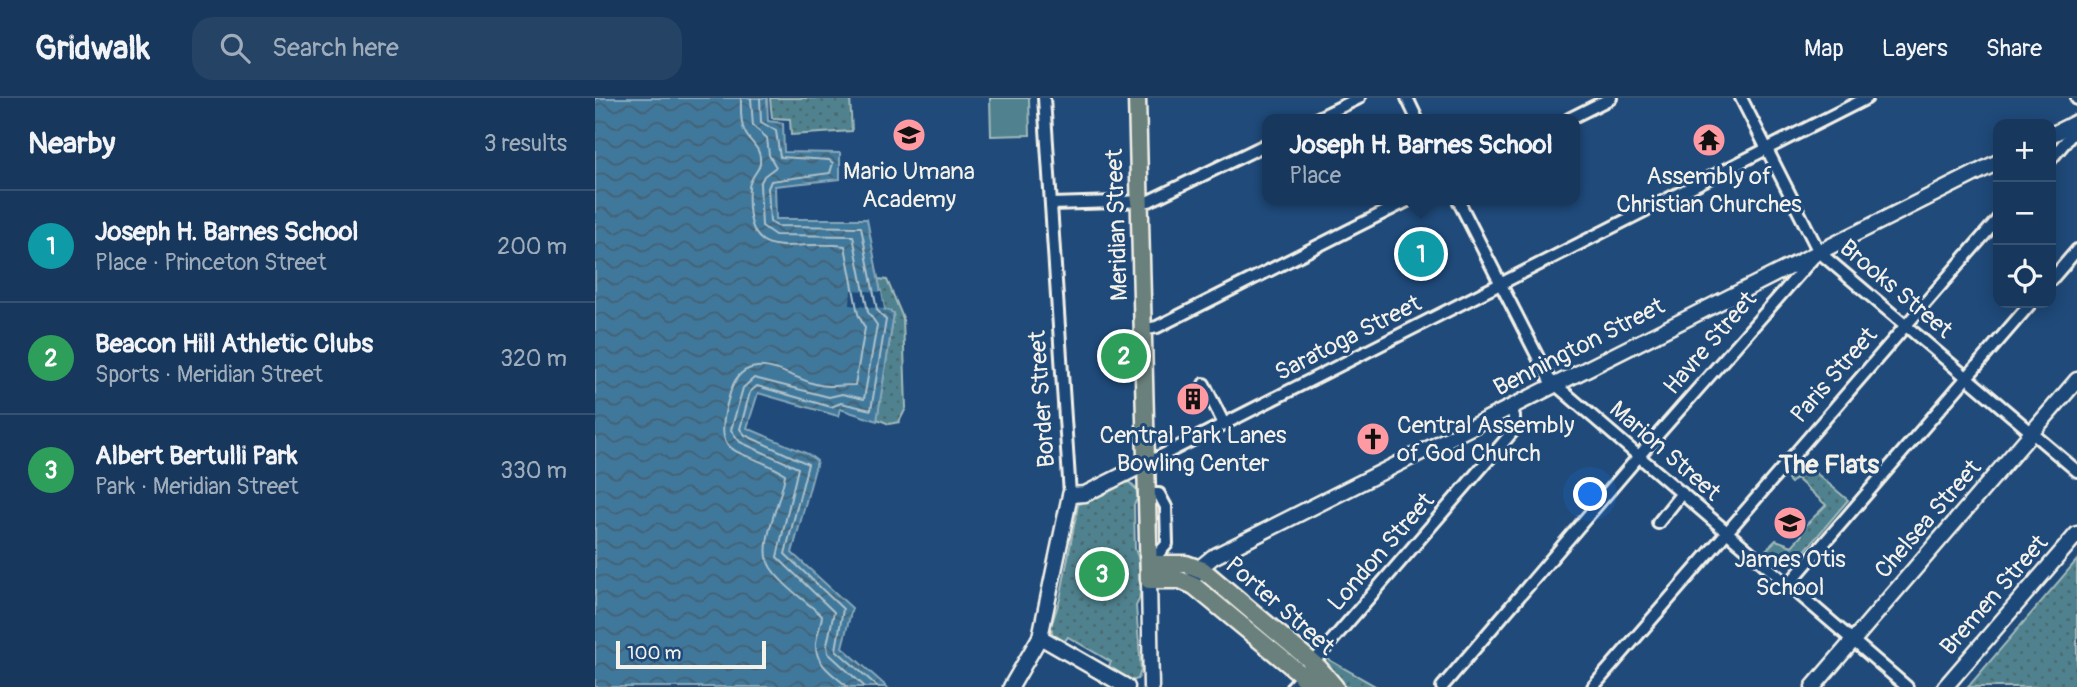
<!DOCTYPE html>
<meta charset="utf-8">
<style>
body{margin:0;font-family:Pangolin,sans-serif;background:#244365;color:#f1f3f6}
.controls{position:absolute;right:21px;top:21px;display:grid;overflow:hidden;border-radius:14px;box-shadow:0 4px 18px #0003}
.controls button{width:63px;height:63px;display:grid;place-items:center;padding:0;border:0;border-bottom:2px solid #365272;background:#17385c;color:#f1f3f6;font:35px sans-serif}
.scale{position:absolute;left:21px;bottom:18px;width:150px;box-sizing:border-box;padding-left:7px;border:4px solid #f4f1e8;border-top:0;font-size:19px;line-height:24px;white-space:nowrap;color:#f4f1e8;-webkit-text-stroke:5px #1f4a7a;paint-order:stroke}
.you{position:absolute;left:996px;top:397px;width:24px;height:24px;margin:-18px;border:5px solid #fff;border-radius:50%;background:#1a73e8;box-shadow:0 0 0 10px #1a73e833}
.badge{display:grid;place-items:center;width:46px;height:46px;border-radius:50%;background:#8abfa5;color:#fff;font-size:23px;font-weight:700}
.pin{position:absolute;translate:-50% -50%;border:4px solid #fff;box-shadow:0 2px 7px #0006}
.popup{position:absolute;left:667px;top:16px;width:318px;height:91px;box-sizing:border-box;display:grid;place-content:center;border-radius:14px;background:#17385c;filter:drop-shadow(0 2px 5px #0005);font-size:23px;white-space:nowrap;color:#9eacbb}
.popup b{font-size:26px;color:#f1f3f6}
.popup::after{content:'';position:absolute;left:50%;top:100%;margin-left:-14px;border:14px solid transparent;border-top-color:#17385c}
.list{margin:0;padding:0;list-style:none}
h2{display:flex;justify-content:space-between;align-items:center;height:91px;margin:0;padding:0 28px;font-size:30px}
h2 small{font-size:23px;font-weight:400;color:#9eacbb}
.list li{display:grid;grid-template-columns:46px 1fr auto;gap:21px;align-items:center;box-sizing:border-box;height:112px;padding:0 28px;border-top:2px solid #365272}
.list b{display:block;font-size:26px;white-space:nowrap}
.list p{margin:0;font-size:23px;white-space:nowrap;color:#9eacbb}
.list em{font-size:23px;font-style:normal;color:#9eacbb}
.icon{flex:none;width:38px;height:38px;fill:none;stroke:currentColor;stroke-width:2;stroke-linecap:round;stroke-linejoin:round}
.map{position:relative;flex:none;width:1482px;height:589px;overflow:hidden}
header{display:flex;align-items:center;gap:42px;box-sizing:border-box;height:98px;padding:0 35px;background:#17385c;border-bottom:2px solid #365272}
header strong{font-size:33px}
nav{display:flex;gap:38px;margin-inline-start:auto;font-size:24px}
.search{width:490px;height:63px;background:#244365;display:flex;align-items:center;gap:18px;box-sizing:border-box;padding:0 24px;border-radius:21px;color:#9eacbb;font-size:26px}
main{display:flex}
aside{flex:1;background:#17385c}
.map>svg:first-child{display:block}
.green{fill:url(#green-dots);stroke:#a2babb;stroke-width:2}
.pitch{fill:#50828e;stroke:#a2babb;stroke-width:2}
.water{fill:url(#water-waves);stroke:#88a8ba;stroke-width:2}
.pier{fill:#1f4a7a}
.lines{fill:none;stroke-linecap:round;stroke-linejoin:round}
.shore{stroke:#acc1ca;stroke-width:2}
.street-casing{stroke:#f4f1e8;stroke-width:16}
.secondary-casing{stroke:#f4f1e8;stroke-width:19}
.primary-casing{stroke:#f4f1e8;stroke-width:21}
.highway-casing{stroke:#f4f1e8;stroke-width:24}
.street{stroke:#1f4a7a;stroke-width:10}
.secondary{stroke:#1f4a7a;stroke-width:14}
.primary{stroke:#6a807c;stroke-width:16}
.highway{stroke:#6a807c;stroke-width:19}
.labels{text-anchor:middle;dominant-baseline:central;stroke-width:6;stroke-linejoin:round;paint-order:stroke}
.poi-label{font-size:24px;fill:#f4f1e8;stroke:#1f4a7a}
.street-label{font-size:24px;fill:#f4f1e8;stroke:#1f4a7a}
.neighbourhood-label{font-size:26px;font-weight:bold;fill:#f4f1e8;stroke:#1f4a7a}
</style>
<header>
<strong>Gridwalk</strong>
<div class="search"><svg class="icon" aria-label="search" viewBox="0 0 24 24"><circle cx="10" cy="10" r="6"/><path d="M15 15l6 6"/></svg>Search here</div>
<nav><a>Map</a><a>Layers</a><a>Share</a></nav>
</header>
<main>
<aside>
<h2>Nearby<small>3 results</small></h2>
<ul class="list">
<li><span class="badge" style="background:#0f9aa8">1</span><div><b>Joseph H. Barnes School</b><p>Place · Princeton Street</p></div><em>200 m</em></li>
<li><span class="badge" style="background:#2e9e5b">2</span><div><b>Beacon Hill Athletic Clubs</b><p>Sports · Meridian Street</p></div><em>320 m</em></li>
<li><span class="badge" style="background:#2e9e5b">3</span><div><b>Albert Bertulli Park</b><p>Park · Meridian Street</p></div><em>330 m</em></li>
</ul>
</aside>
<div class="map">
<svg width="1482" height="589" viewBox="0 0 1482 589">
<defs>
<pattern id="green-dots" width="8" height="8" patternUnits="userSpaceOnUse" patternTransform="scale(1.75)"><rect width="8" height="8" fill="#50828e"/><path d="M2 2h.1M6 6h.1" fill="none" stroke="#4d686e" stroke-width="1.8" stroke-linecap="round"/></pattern>
<pattern id="water-waves" width="16" height="10" patternUnits="userSpaceOnUse" patternTransform="scale(1.75)"><rect width="16" height="10" fill="#40789c"/><path d="M0 5q4-4 8 0t8 0" fill="none" stroke="#446071"/></pattern>
</defs>
<rect width="100%" height="100%" fill="#1f4a7a"/>
<filter id="ink" filterUnits="userSpaceOnUse"><feTurbulence type="fractalNoise" baseFrequency=".0143" numOctaves="2"/><feDisplacementMap in="SourceGraphic" scale="14" xChannelSelector="R" yChannelSelector="G"/><feConvolveMatrix kernelMatrix="1 2 1 2 8 2 1 2 1" color-interpolation-filters="sRGB"/></filter>
<g filter="url(#ink)">
<g class="green">
<path d="M175,0H255L257,33L196,37L195,21L177,20Z"/>
<path d="M283,181L292,182L308,220L311,310L304,324L294,326L282,321L299,216L289,211Z"/>
<path d="M1208,364L1253,402L1203,461L1193,452L1183,462L1171,452L1181,442L1197,448L1207,437L1204,434L1231,407L1201,380L1196,385L1193,382Z"/>
<path d="M534,384L541,391L543,399L539,407L540,451C546,464 549,496 541,508L546,572L543,581L534,584L512,572L516,564L473,539L468,545L458,539L456,528L465,501L483,407C489,402 528,384 534,384Z"/>
<path d="M1482,462V589H1373Z"/>
<path d="M731,560L782,589H747L727,564Z"/>
</g>
<path class="pitch" d="M395,0H434L435,37L396,38Z"/>
<path class="water" d="M0,0H172L173,23L188,25L189,54L245,55V81L180,88L181,121H272L289,211L299,215L282,323L245,311L243,318L163,295L152,330L213,356L222,363L197,455L257,510L247,549L292,589H0Z"/>
<path class="pier" d="M256,192L286,194L289,211L255,207Z"/>
<g class="lines">
<g class="shore">
<path d="M146,0C146,10 145,23 149,32C154,45 167,49 165,65C165,72 155,79 154,89C149,173 195,140 250,148L263,216L270,230L260,287C251,287 243,288 234,288C210,288 186,267 162,269C148,270 140,280 136,292C113,365 142,346 190,376C188,400 161,448 176,470C188,488 211,503 227,518C226,527 222,536 221,545C219,566 240,578 253,589"/>
<path d="M156,0L158,28L172,40L174,57L181,69L169,78L165,86L167,128L180,137L258,138L273,214L282,227L269,301L247,296L234,299L159,280L148,290L136,332L145,344L203,370L182,459L239,514L232,547L233,555L270,589"/>
<path d="M165,0L166,24L181,33L185,59L234,62L238,65L235,75L176,83L173,90L175,124L182,128L266,129L282,212L291,222L276,312L246,305L236,309L162,288L155,294L145,331L150,337L213,366L190,456L248,511L241,552L283,589"/>
</g>
<defs>
<g id="street">
<path d="M449,0L475,397"/>
<path d="M812,0L822,21"/>
<path d="M1146,0L1224,154L1482,373"/>
<path d="M1482,0V1"/>
<path d="M721,21L764,0"/>
<path d="M974,21L1016,0"/>
<path d="M1456,61L1482,30"/>
<path d="M863,102L954,281L1312,589"/>
<path d="M456,106L554,103L672,46"/>
<path d="M1456,182L1482,152"/>
<path d="M548,232L562,229L814,102"/>
<path d="M609,286L629,326"/>
<path d="M552,365L1272,0"/>
<path d="M553,396H564L571,409L572,446L554,466"/>
<path d="M1063,425L1087,395"/>
<path d="M1193,487L1436,205"/>
<path d="M697,589L919,332V318L915,309"/>
<path d="M847,589L1050,351L1220,158"/>
<path d="M998,589L1403,121"/>
</g>
<g id="secondary">
<path d="M1456,37L1482,24"/>
<path d="M554,482L556,589"/>
<path d="M595,485L607,468L618,459L1403,64"/>
<path d="M445,539L532,589"/>
<path d="M416,589L445,539L475,397L490,396L552,365"/>
<path d="M1218,589L1482,282"/>
<path d="M1350,589L1482,436"/>
</g>
<g id="primary">
<path d="M542,0L554,482H585L599,488L707,577"/>
<path d="M554,466H591L608,472L723,569L740,589"/>
</g>
<path id="highway" d="M707,577L725,589"/>
</defs>
<use href="#street" class="street-casing"/>
<use href="#secondary" class="secondary-casing"/>
<use href="#primary" class="primary-casing"/>
<use href="#highway" class="highway-casing"/>
<use href="#street" class="street"/>
<use href="#secondary" class="secondary"/>
<use href="#primary" class="primary"/>
<use href="#highway" class="highway"/>
</g>
</g>
<defs>
<symbol id="school-disc" viewBox="-11 -11 22 22"><circle r="9.5" fill="#ff9aa2" stroke="#1f4a7a"/><path d="M0-5L7-2L0 1L-7-2ZM-4 1L0 2.5L4 1V4Q0 6-4 4Z" fill="#111"/></symbol>
<symbol id="temple-disc" viewBox="-11 -11 22 22"><circle r="9.5" fill="#ff9aa2" stroke="#1f4a7a"/><path d="M0-6L5-2H3V0L6.5 2.5H4V6H1.5V3h-3V6H-4V2.5H-6.5L-3 0V-2H-5Z" fill="#111"/></symbol>
<symbol id="building-disc" viewBox="-11 -11 22 22"><circle r="9.5" fill="#ff9aa2" stroke="#1f4a7a"/><path d="M-4-6H4V6H1V3H-1V6H-4ZM-2.5-4.3h1.7v1.8h-1.7ZM.8-4.3h1.7v1.8H.8ZM-2.5-1h1.7V.8h-1.7ZM.8-1h1.7V.8H.8Z" fill="#111"/></symbol>
<symbol id="church-disc" viewBox="-11 -11 22 22"><circle r="9.5" fill="#ff9aa2" stroke="#1f4a7a"/><path d="M-1.2-6h2.4v3.5h3.3v2.4h-3.3V6h-2.4V-.1h-3.3v-2.4h3.3Z" fill="#111"/></symbol>
</defs>
<g fill-rule="evenodd">
<use href="#school-disc" x="295" y="18" width="38" height="38"/>
<use href="#temple-disc" x="1095" y="23" width="38" height="38"/>
<use href="#building-disc" x="579" y="282" width="38" height="38"/>
<use href="#church-disc" x="759" y="322" width="38" height="38"/>
<use href="#school-disc" x="1176" y="406" width="38" height="38"/>
</g>
<g class="labels">
<g class="poi-label">
<text x="314" y="73">Mario Umana<tspan x="314" dy="28">Academy</tspan></text>
<text x="1114" y="78">Assembly of<tspan x="1114" dy="28">Christian Churches</tspan></text>
<text x="802" y="327" text-anchor="start">Central Assembly<tspan x="802" dy="28">of God Church</tspan></text>
<text x="598" y="337">Central Park Lanes<tspan x="598" dy="28">Bowling Center</tspan></text>
<text x="1195" y="461">James Otis<tspan x="1195" dy="28">School</tspan></text>
</g>
<g class="street-label">
<text transform="translate(522 127) rotate(-92)">Meridian Street</text>
<text transform="translate(1301 191) rotate(40)">Brooks Street</text>
<text transform="translate(753 240) rotate(-27)">Saratoga Street</text>
<text transform="translate(1115 245) rotate(-49)">Havre Street</text>
<text transform="translate(984 249) rotate(-27)">Bennington Street</text>
<text transform="translate(1239 277) rotate(-49)">Paris Street</text>
<text transform="translate(447 301) rotate(-94)">Border Street</text>
<text transform="translate(1070 353) rotate(41)">Marion Street</text>
<text transform="translate(1333 421) rotate(-49)">Chelsea Street</text>
<text transform="translate(786 454) rotate(-49)">London Street</text>
<text transform="translate(1399 497) rotate(-49)">Bremen Street</text>
<text transform="translate(685 508) rotate(41)">Porter Street</text>
</g>
<g class="neighbourhood-label">
<text x="1234" y="367">The Flats</text>
</g>
</g>
</svg>
<div class="controls">
<button>+</button>
<button>−</button>
<button><svg class="icon" aria-label="locate" viewBox="0 0 24 24"><circle cx="12" cy="12" r="6"/><path d="M12 2v4M12 18v4M2 12h4M18 12h4"/></svg></button>
</div>
<div class="scale">100 m</div>
<div class="you"></div>
<div class="pin badge" style="left:826px;top:156px;background:#0f9aa8">1</div>
<div class="popup"><b>Joseph H. Barnes School</b>Place</div>
<div class="pin badge" style="left:529px;top:258px;background:#2e9e5b">2</div>
<div class="pin badge" style="left:507px;top:476px;background:#2e9e5b">3</div>
</div>
</main>
